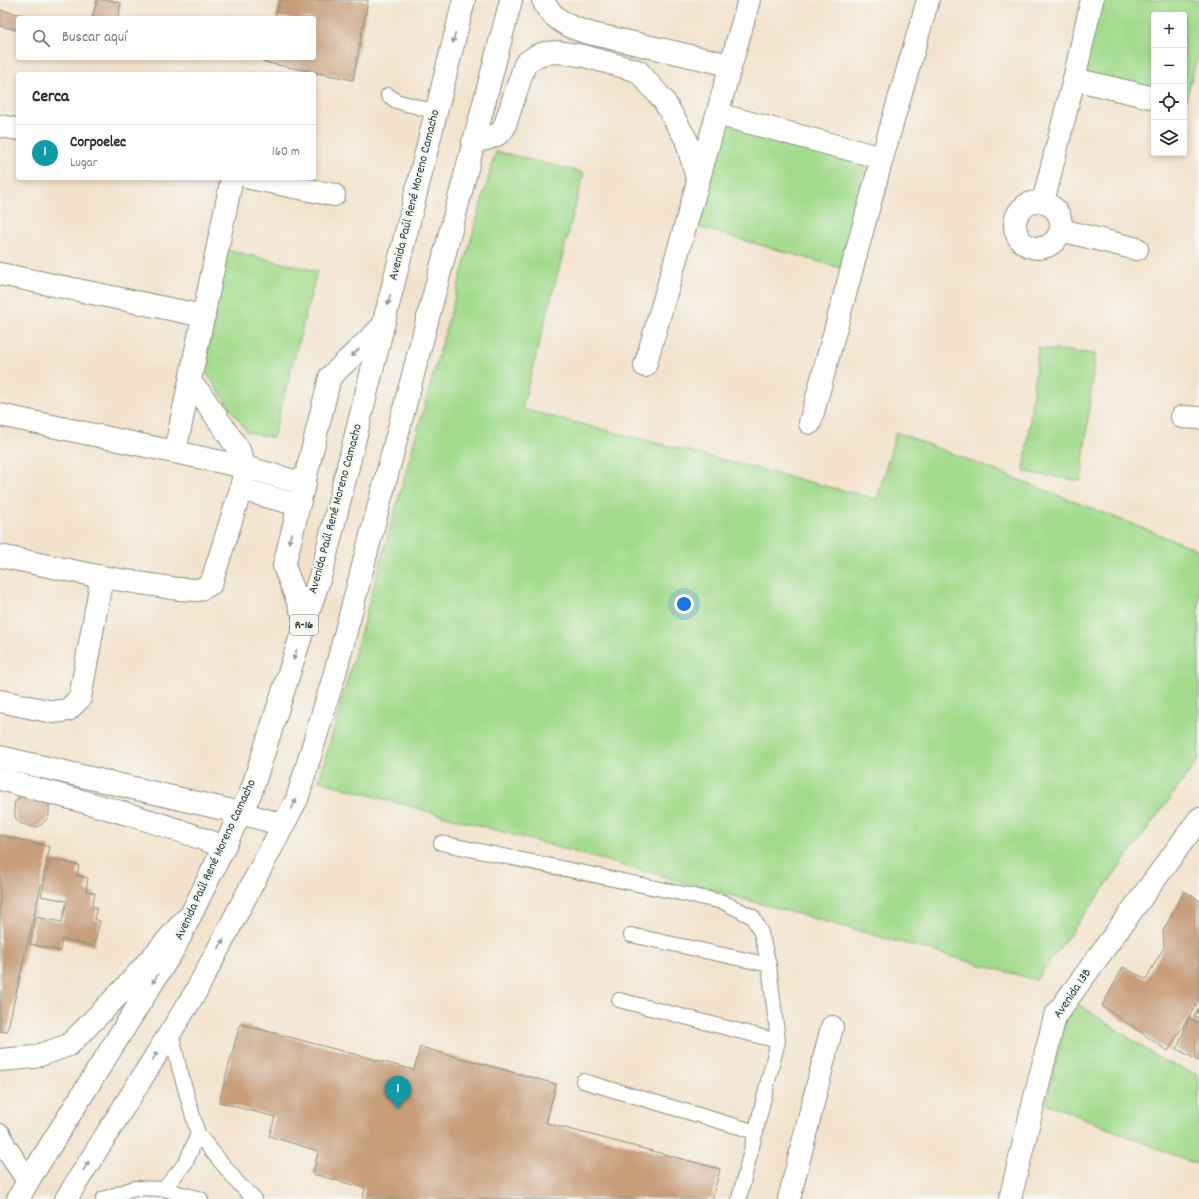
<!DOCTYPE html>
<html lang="es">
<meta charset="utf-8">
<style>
body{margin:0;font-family:Dekko,sans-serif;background:#f2f2f3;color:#2b2b33}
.controls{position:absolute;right:12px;top:12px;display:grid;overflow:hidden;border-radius:4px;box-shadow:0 2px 6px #0003}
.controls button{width:36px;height:36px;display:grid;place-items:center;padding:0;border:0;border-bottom:1px solid #e1e1e2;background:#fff;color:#2b2b33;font:20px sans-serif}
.you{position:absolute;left:684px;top:604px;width:14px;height:14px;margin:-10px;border:3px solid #fff;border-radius:50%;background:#1a73e8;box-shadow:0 0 0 6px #1a73e833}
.badge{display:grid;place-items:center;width:26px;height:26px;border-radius:50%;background:#db2777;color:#fff;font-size:13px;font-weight:700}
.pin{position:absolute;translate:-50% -33px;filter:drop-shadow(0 1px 2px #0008)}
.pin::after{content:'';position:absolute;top:21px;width:14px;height:12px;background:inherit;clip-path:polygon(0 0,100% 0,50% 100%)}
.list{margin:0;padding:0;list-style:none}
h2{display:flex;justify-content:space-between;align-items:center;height:52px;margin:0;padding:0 16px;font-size:17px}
h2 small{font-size:13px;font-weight:400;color:#7c7c81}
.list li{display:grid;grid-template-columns:26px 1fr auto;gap:12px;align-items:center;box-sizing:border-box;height:56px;padding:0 16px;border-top:1px solid #e1e1e2}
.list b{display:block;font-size:15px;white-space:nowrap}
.list p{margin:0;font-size:13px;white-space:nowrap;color:#7c7c81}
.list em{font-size:13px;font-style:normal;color:#7c7c81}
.icon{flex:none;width:22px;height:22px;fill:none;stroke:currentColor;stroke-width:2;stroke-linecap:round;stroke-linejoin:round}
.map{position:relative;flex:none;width:1199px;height:1199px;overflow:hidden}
.search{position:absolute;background:#fff;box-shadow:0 2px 6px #0003;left:16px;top:16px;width:300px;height:44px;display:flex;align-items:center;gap:10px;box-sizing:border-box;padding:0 14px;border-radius:4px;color:#7c7c81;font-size:15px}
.panel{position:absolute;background:#fff;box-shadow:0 2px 6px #0003;left:16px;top:72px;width:300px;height:108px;border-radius:4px}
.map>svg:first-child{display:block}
.green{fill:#a3db8c;stroke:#618c60}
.building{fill:#c79d7a}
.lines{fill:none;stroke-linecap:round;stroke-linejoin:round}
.lane-casing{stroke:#899080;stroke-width:16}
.street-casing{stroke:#899080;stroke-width:24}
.primary-casing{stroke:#899080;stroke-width:24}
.lane{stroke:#fff;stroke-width:14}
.street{stroke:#fff;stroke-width:22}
.primary{stroke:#fff;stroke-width:22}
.oneway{fill:#8f9e9a}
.labels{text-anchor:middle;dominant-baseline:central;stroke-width:4;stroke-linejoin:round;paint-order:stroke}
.shield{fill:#f6f6f2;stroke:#60746d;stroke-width:1}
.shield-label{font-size:12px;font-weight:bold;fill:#1f3d34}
.street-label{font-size:13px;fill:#1f3d34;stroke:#f6f6f2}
</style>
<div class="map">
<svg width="1199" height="1199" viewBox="0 0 1199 1199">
<rect width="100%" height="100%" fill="#f6f6f2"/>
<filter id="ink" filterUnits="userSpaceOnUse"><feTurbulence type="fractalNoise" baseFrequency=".025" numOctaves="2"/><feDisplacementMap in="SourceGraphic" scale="8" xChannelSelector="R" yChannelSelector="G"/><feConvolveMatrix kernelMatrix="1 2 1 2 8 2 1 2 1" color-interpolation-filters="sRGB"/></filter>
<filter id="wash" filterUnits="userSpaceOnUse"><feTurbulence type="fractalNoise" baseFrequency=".012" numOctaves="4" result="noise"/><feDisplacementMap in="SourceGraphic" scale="16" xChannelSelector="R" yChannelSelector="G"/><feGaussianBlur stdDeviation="0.9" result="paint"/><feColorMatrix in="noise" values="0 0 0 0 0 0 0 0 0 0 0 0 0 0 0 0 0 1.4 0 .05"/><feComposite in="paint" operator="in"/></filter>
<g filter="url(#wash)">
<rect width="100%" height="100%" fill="#f3e3cd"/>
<g class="green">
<path d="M1099,0H1199V51L1186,100L1184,99V15H1154V92L1080,74Z"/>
<path d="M720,122L871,162L844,269L691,225Z"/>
<path d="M496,151L584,173L522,409L877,499L896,432L1199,550V759L1036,980L319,781Z"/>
<path d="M227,250L317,271L273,438L247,432L204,370Z"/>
<path d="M1038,348L1095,354L1081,481L1024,472Z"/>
<path d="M1077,1003L1162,1060L1199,1076V1165L1046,1103L1065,1021Z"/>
</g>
<g id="blocks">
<g class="building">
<path d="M97,0H110L121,3L118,18H92Z"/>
<path d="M280,0H368L353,80L263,62L264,58H314V18H275Z"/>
<path d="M0,10L33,17V18H18V30L0,26Z"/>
<path d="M24,794L49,803V815L46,820L42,824L36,827H31L20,823L16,819L14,807L15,802L19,797Z"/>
<path d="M0,835L50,847L7,1032L0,1031Z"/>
<path d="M50,859L79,865L77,875L88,878L86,891L95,893L92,906L97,908L94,919L100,921L94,946L62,939L60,951L30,944L36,917L62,922L67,901L41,896Z"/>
<path d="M1184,891L1199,900V1000L1168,1051L1102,1006L1123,967L1146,979L1164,947L1163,931Z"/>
<path d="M1199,1008V1018L1194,1016Z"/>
<path d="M1189,1018L1199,1023V1061L1177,1049Z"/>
<path d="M240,1024L414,1070L420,1047L556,1084L546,1123L720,1169L712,1199H363L365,1188L313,1174L318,1151L269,1136L275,1117L219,1102Z"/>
</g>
</g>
</g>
<g filter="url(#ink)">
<use href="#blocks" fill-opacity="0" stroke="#899080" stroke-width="1"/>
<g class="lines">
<defs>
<g id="lane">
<path d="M388,95L396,101L436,112"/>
<path d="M441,843L723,902L753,917L761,933L769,965L778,1041L739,1199"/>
<path d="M631,935L769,965"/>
<path d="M619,1000L778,1041"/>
<path d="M583,1081L756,1132"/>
<path d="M198,1134L238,1183L254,1199"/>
<path d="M164,1189L201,1199"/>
<path d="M103,1199L134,1188L164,1189L186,1162L198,1134L179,1067L171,1031"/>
</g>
<g id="street">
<path d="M543,0C553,25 584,33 607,37L730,65"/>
<path d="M1074,79L1154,98"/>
<path d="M717,114L882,158"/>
<path d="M0,126L18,129"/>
<path d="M473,142C484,139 498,138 504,128L525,64L536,56L545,53L558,52L584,56L638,71L664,101L686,139L698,182L645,366"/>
<path d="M250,178L334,195"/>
<path d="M698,182L749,0"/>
<circle cx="1038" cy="225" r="23"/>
<path d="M1043,202L1074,79L1092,0"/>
<path d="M1061,230L1137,249"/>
<path d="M0,274L204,316"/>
<path d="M0,415L245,467L305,484"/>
<path d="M1182,417L1199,418"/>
<path d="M810,423L882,158L928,0"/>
<path d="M175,452L232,178"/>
<path d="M241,489L298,505"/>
<path d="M0,556L102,577L178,589L199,590L211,584L241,489L245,467L239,450L200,393L190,383"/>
<path d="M306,622L284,566L330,377L383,326"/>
<path d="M0,701L53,712L68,710L80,698L102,577"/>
<path d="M0,757L241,813L283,825"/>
<path d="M0,779C75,800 152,818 224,847"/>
<path d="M0,1060L34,1057L69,1045L125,988L185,920"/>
<path d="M0,1135L4,1145L28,1181"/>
<path d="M789,1199L832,1027"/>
<path d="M1010,1199L1055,1016L1199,819"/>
</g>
<g id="primary">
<path d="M18,1199L28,1181L175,947L251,792L323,567L464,0"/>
<path d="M66,1199L195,993L297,799L335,673L511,0"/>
</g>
</defs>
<use href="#lane" class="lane-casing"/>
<use href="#street" class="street-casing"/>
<use href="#primary" class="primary-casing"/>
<use href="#lane" class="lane"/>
<use href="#street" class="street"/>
<use href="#primary" class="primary"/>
</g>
<defs><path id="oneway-solid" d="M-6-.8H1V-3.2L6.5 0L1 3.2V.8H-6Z"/></defs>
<g class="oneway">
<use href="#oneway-solid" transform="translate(454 38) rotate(104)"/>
<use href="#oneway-solid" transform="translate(389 300) rotate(104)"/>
<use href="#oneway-solid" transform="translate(355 353) rotate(136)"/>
<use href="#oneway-solid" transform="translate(290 538) rotate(104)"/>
<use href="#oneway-solid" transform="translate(295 655) rotate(108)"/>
<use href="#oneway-solid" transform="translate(294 804) rotate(-63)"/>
<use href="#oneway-solid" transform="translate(221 944) rotate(-62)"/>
<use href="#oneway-solid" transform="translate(155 979) rotate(122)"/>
<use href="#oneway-solid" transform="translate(155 1056) rotate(-58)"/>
<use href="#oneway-solid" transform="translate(86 1166) rotate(-58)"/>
</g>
</g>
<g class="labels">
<rect class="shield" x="290" y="615" width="28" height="20" rx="3"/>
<g class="shield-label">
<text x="304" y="625">R-16</text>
</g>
<g class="street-label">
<text transform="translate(415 195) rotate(-76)">Avenida Paúl René Moreno Camacho</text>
<text transform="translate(336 509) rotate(-75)">Avenida Paúl René Moreno Camacho</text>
<text transform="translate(216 860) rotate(-65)">Avenida Paúl René Moreno Camacho</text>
<text transform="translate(1073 994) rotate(-56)">Avenida 13B</text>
</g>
</g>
</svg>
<div class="controls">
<button>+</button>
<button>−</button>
<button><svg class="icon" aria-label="locate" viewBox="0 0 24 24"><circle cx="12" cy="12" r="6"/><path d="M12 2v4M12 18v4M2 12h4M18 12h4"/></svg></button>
<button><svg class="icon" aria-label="layers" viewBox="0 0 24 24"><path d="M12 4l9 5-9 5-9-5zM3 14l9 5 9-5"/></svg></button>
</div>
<div class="you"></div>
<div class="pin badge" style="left:398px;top:1109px;background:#0f9aa8">1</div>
<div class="search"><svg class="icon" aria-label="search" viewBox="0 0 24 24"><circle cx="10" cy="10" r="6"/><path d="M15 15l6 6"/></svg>Buscar aquí</div>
<section class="panel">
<h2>Cerca<small></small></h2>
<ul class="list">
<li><span class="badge" style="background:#0f9aa8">1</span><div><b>Corpoelec</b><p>Lugar</p></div><em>160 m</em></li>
</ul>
</section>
</div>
